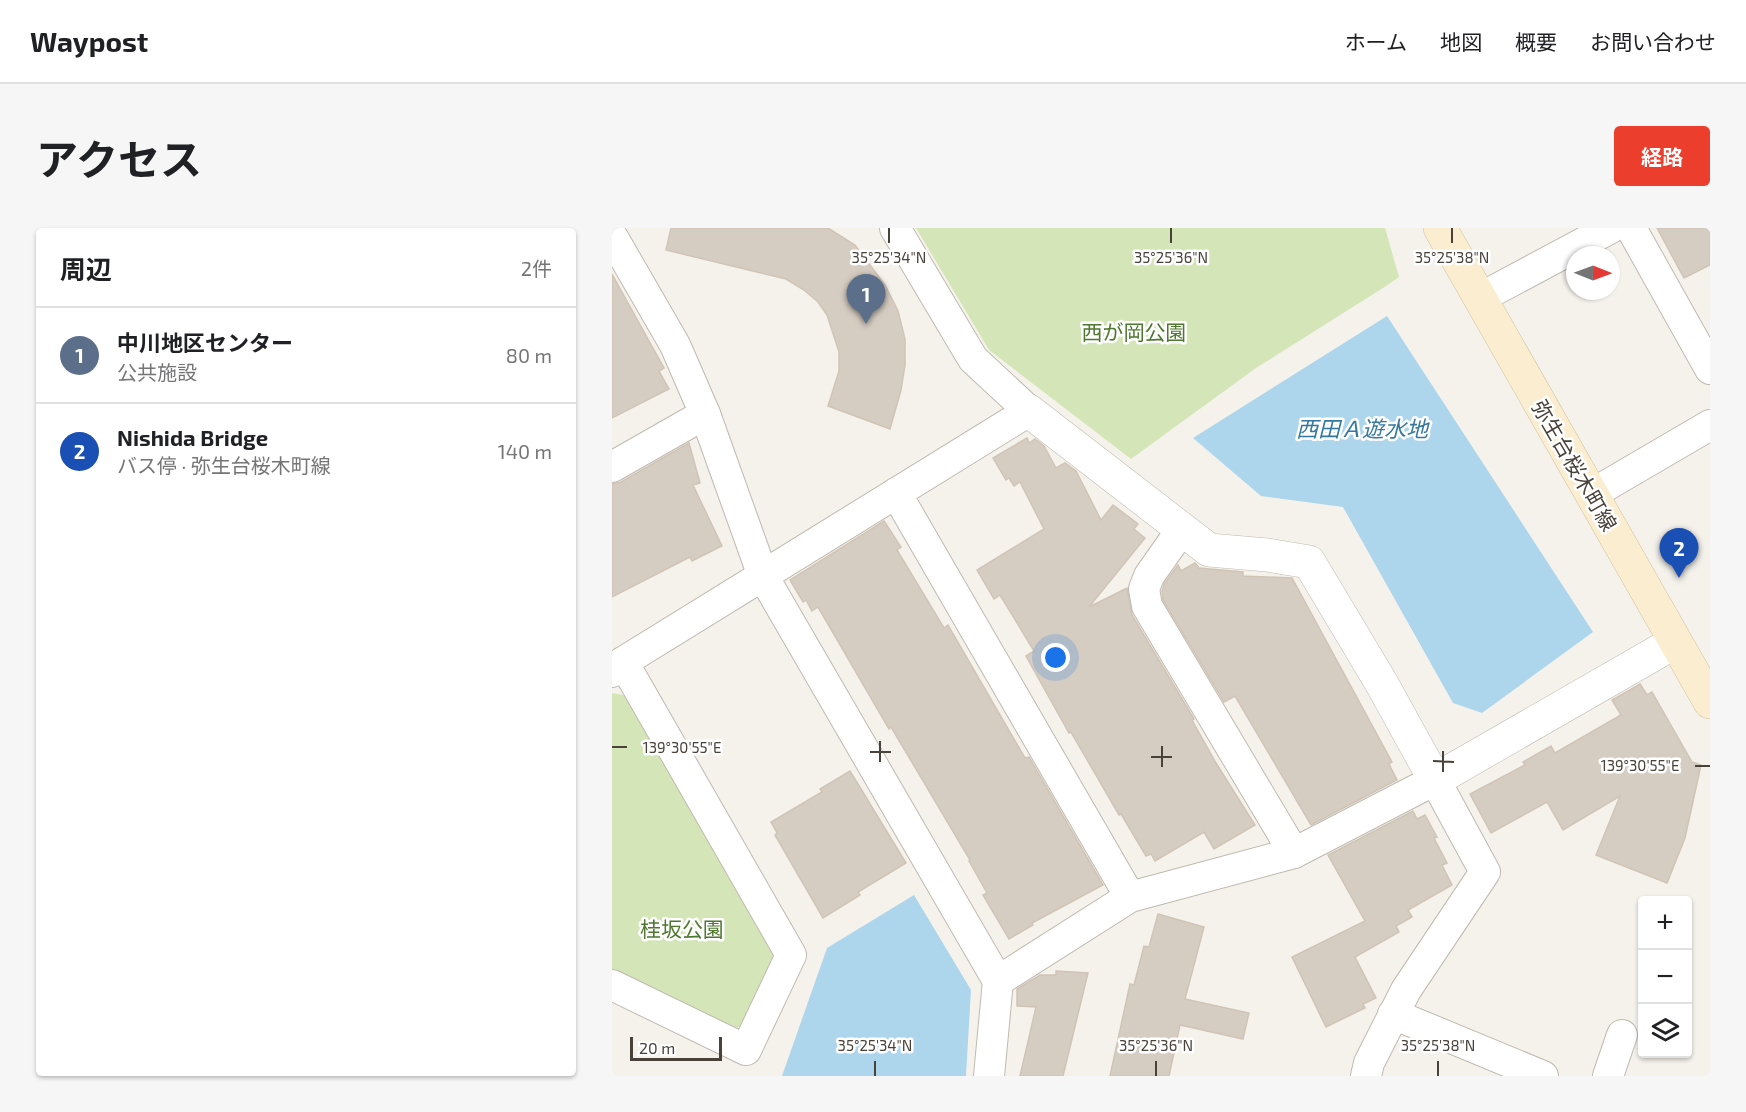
<!DOCTYPE html>
<html lang="ja">
<meta charset="utf-8">
<style>
body{margin:0;font-family:"Exo 2","Noto Sans JP",sans-serif;background:#f6f6f6;color:#202124}
.controls{position:absolute;right:18px;bottom:18px;display:grid;overflow:hidden;border-radius:6px;box-shadow:0 2px 4px #0004}
.controls button{width:54px;height:54px;display:grid;place-items:center;padding:0;border:0;border-bottom:2px solid #e0e0e0;background:#fff;color:#202124;font:30px sans-serif}
.compass{position:absolute;left:954px;top:18px;width:54px;height:54px;border-radius:50%;background:#fff;box-shadow:0 2px 4px #0004;rotate:91deg}
.scale{position:absolute;left:18px;bottom:15px;width:92px;box-sizing:border-box;padding-left:6px;border:3px solid #49423a;border-top:0;font-size:16px;line-height:21px;white-space:nowrap;color:#49423a;-webkit-text-stroke:4px #fff;paint-order:stroke}
.you{position:absolute;left:444px;top:430px;width:21px;height:21px;margin:-15px;border:4px solid #fff;border-radius:50%;background:#1a73e8;box-shadow:0 0 0 9px #1a73e833}
.badge{display:grid;place-items:center;width:39px;height:39px;border-radius:50%;background:#ec3e2c;color:#fff;font-size:20px;font-weight:700}
.pin{position:absolute;translate:-50% -50px;filter:drop-shadow(0 2px 3px #0008)}
.pin::after{content:'';position:absolute;top:32px;width:21px;height:18px;background:inherit;clip-path:polygon(0 0,100% 0,50% 100%)}
.list{margin:0;padding:0;list-style:none}
h2{display:flex;justify-content:space-between;align-items:center;height:78px;margin:0;padding:0 24px;font-size:26px}
h2 small{font-size:20px;font-weight:400;color:#757577}
.list li{display:grid;grid-template-columns:39px 1fr auto;gap:18px;align-items:center;box-sizing:border-box;height:96px;padding:0 24px;border-top:2px solid #e0e0e0}
.list b{display:block;font-size:22px;white-space:nowrap}
.list p{margin:0;font-size:20px;white-space:nowrap;color:#757577}
.list em{font-size:20px;font-style:normal;color:#757577}
.icon{flex:none;width:33px;height:33px;fill:none;stroke:currentColor;stroke-width:2;stroke-linecap:round;stroke-linejoin:round}
.map{position:relative;flex:none;width:1098px;height:848px;overflow:hidden;border-radius:6px}
header{display:flex;align-items:center;gap:36px;box-sizing:border-box;height:84px;padding:0 30px;background:#fff;border-bottom:2px solid #e0e0e0}
header strong{font-size:28px}
nav{display:flex;gap:33px;margin-inline-start:auto;font-size:21px}
.intro{display:flex;align-items:center;justify-content:space-between;box-sizing:border-box;height:144px;padding:0 36px}
h1{margin:0;font-size:42px}
.button{padding:15px 27px;border-radius:6px;background:#ec3e2c;color:#fff;font-size:21px;font-weight:700}
main{display:flex;gap:36px;padding:0 36px}
aside{flex:1;background:#fff;border-radius:6px;box-shadow:0 2px 4px #0004}
.map>svg:first-child{display:block}
.green{fill:#d4e6b8}
.water{fill:#add6ed}
.building{fill:#d6cdc2;stroke:#d0c4b6;stroke-width:1.5}
.lines{fill:none;stroke-linecap:round;stroke-linejoin:round}
.minor-casing{stroke:#c0b9af;stroke-width:32}
.tertiary-casing{stroke:#c0b9af;stroke-width:34}
.secondary-casing{stroke:#d1c19f;stroke-width:34}
.minor{stroke:#fff;stroke-width:30}
.tertiary{stroke:#fff;stroke-width:33}
.secondary{stroke:#fbeed0;stroke-width:33}
.ticks{fill:none;stroke:#49423a;stroke-width:2}
.labels{text-anchor:middle;dominant-baseline:central;stroke-width:5;stroke-linejoin:round;paint-order:stroke}
.park-label{font-size:21px;fill:#4f7830;stroke:#fff}
.street-label{font-size:21px;fill:#49423a;stroke:#fff}
.water-label{font-size:22px;font-style:italic;fill:#35789f;stroke:#fff}
.ticks-label{font-size:15px;text-anchor:middle;fill:#49423a;stroke:#fff;stroke-width:5;stroke-linejoin:round;paint-order:stroke}
</style>
<header>
<strong>Waypost</strong>
<nav><a>ホーム</a><a>地図</a><a>概要</a><a>お問い合わせ</a></nav>
</header>
<div class="intro"><h1>アクセス</h1><a class="button">経路</a></div>
<main>
<aside>
<h2>周辺<small>2件</small></h2>
<ul class="list">
<li><span class="badge" style="background:#5c6f8a">1</span><div><b>中川地区センター</b><p>公共施設</p></div><em>80 m</em></li>
<li><span class="badge" style="background:#1a4fb4">2</span><div><b>Nishida Bridge</b><p>バス停 · 弥生台桜木町線</p></div><em>140 m</em></li>
</ul>
</aside>
<div class="map">
<svg width="1098" height="848" viewBox="0 0 1098 848">
<rect width="100%" height="100%" fill="#f5f2ec"/>
<g class="green">
<path d="M304,0H773L787,49L771,60L644,140L519,231L377,122Z"/>
<path d="M0,465L17,468L161,718L163,730L134,797L120,801L0,743Z"/>
</g>
<g class="water">
<path d="M775,88L981,404L870,485L841,475L731,279L649,268L581,210Z"/>
<path d="M302,667L359,762L354,848H170L215,720Z"/>
</g>
<g class="building">
<path d="M59,0H216L243,17L273,57L286,83L293,111V137L289,162L278,201L216,178L227,143V124L215,87L206,74L192,62L174,51L54,22Z"/>
<path d="M1045,0H1098V37L1072,50Z"/>
<path d="M0,46L52,140L47,143L57,161L0,190Z"/>
<path d="M415,210L417,215L423,211L432,218L444,240L453,235L464,243L489,292L501,277L526,296L522,301L533,310L477,379L515,360L520,387L582,491L580,492L604,535L643,597L602,621L592,604L543,633L539,626L534,628L509,586L507,587L459,504L457,505L414,428L422,423L388,367L382,371L365,342L432,301L408,254L402,258L397,250L394,252L381,230Z"/>
<path d="M77,215L88,255L81,257L110,318L80,333L78,329L0,369V256L9,254Z"/>
<path d="M272,293L289,319L285,322L332,400L336,397L413,530L417,529L491,657L420,695L421,697L397,711L371,667L375,665L357,633L358,632L279,499L277,501L206,379L200,383L194,372L191,374L178,352Z"/>
<path d="M583,335L587,340L631,344V348L680,350L780,534L777,536L785,552L699,597L623,468L612,474L551,372L550,363L552,356L566,337L569,343Z"/>
<path d="M1028,456L1035,467L1040,464L1080,534L1089,537L1073,610L1055,655L984,627L1008,568L951,602L935,574L879,605L858,566L913,537L911,534L939,518L943,525L1009,487L1000,472Z"/>
<path d="M238,543L294,635L246,664L248,667L211,690L163,607L165,605L159,594L210,564L208,561Z"/>
<path d="M801,583L805,591L813,587L825,609L822,610L835,635L830,637L840,657L796,682L800,689L784,698L787,704L743,729L764,770L751,776L753,780L714,799L680,729L753,693L716,627Z"/>
<path d="M546,686L592,699L573,771L637,785L631,811L568,797L557,848H498L518,756L522,757L532,718L537,719Z"/>
<path d="M444,743L476,745L451,848H408L424,779L405,778V761L428,747H444Z"/>
</g>
<g class="lines">
<defs>
<g id="minor">
<path d="M1019,0L1098,141"/>
<path d="M0,8L63,117L93,186L151,348L386,753"/>
<path d="M868,70L999,0"/>
<path d="M0,239L93,186"/>
<path d="M284,265L518,669"/>
<path d="M980,266L1098,197"/>
<path d="M570,301L537,348L532,361L535,378L682,625"/>
<path d="M0,444L11,434L417,183L361,131L283,0"/>
<path d="M0,757L134,822L179,727L11,434"/>
<path d="M781,786L931,848"/>
<path d="M377,848L386,753L518,669L682,625L823,552L873,644L794,762L757,835L754,848"/>
<path d="M996,848L1010,807"/>
</g>
<path id="tertiary" d="M417,183L597,322L655,327L697,334L770,456L823,552L1063,414"/>
<path id="secondary" d="M828,0L1098,474"/>
</defs>
<use href="#minor" class="minor-casing"/>
<use href="#tertiary" class="tertiary-casing"/>
<use href="#secondary" class="secondary-casing"/>
<use href="#minor" class="minor"/>
<use href="#tertiary" class="tertiary"/>
<use href="#secondary" class="secondary"/>
</g>
<path class="ticks" d="M277,15V0M559,15V0M840,15V0M0,519H15M258,524H279M539,529H560M821,533L842,534M268,534V513M1083,538H1098M550,539V518M831,544V523M263,848V833M544,848V833M826,848V833"/>
<g class="labels">
<g class="park-label">
<text x="522" y="103">西が岡公園</text>
<text x="70" y="700">桂坂公園</text>
</g>
<g class="street-label">
<text transform="translate(963 237) rotate(60)">弥生台桜木町線</text>
</g>
<g class="water-label">
<text x="750" y="200">西田Ａ遊水地</text>
</g>
</g>
<g class="ticks-label">
<text x="277" y="35">35°25'34"N</text>
<text x="559" y="35">35°25'36"N</text>
<text x="840" y="35">35°25'38"N</text>
<text x="70" y="525">139°30'55"E</text>
<text x="1028" y="543">139°30'55"E</text>
<text x="263" y="823">35°25'34"N</text>
<text x="544" y="823">35°25'36"N</text>
<text x="826" y="823">35°25'38"N</text>
</g>
</svg>
<div class="controls">
<button>+</button>
<button>−</button>
<button><svg class="icon" aria-label="layers" viewBox="0 0 24 24"><path d="M12 4l9 5-9 5-9-5zM3 14l9 5 9-5"/></svg></button>
</div>
<svg class="compass" viewBox="-18 -18 36 36"><path d="M0-13l5 13h-10z" fill="#e53935"/><path d="M0 13l5-13h-10z" fill="#757577"/></svg>
<div class="scale">20 m</div>
<div class="you"></div>
<div class="pin badge" style="left:254px;top:96px;background:#5c6f8a">1</div>
<div class="pin badge" style="left:1067px;top:350px;background:#1a4fb4">2</div>
</div>
</main>
